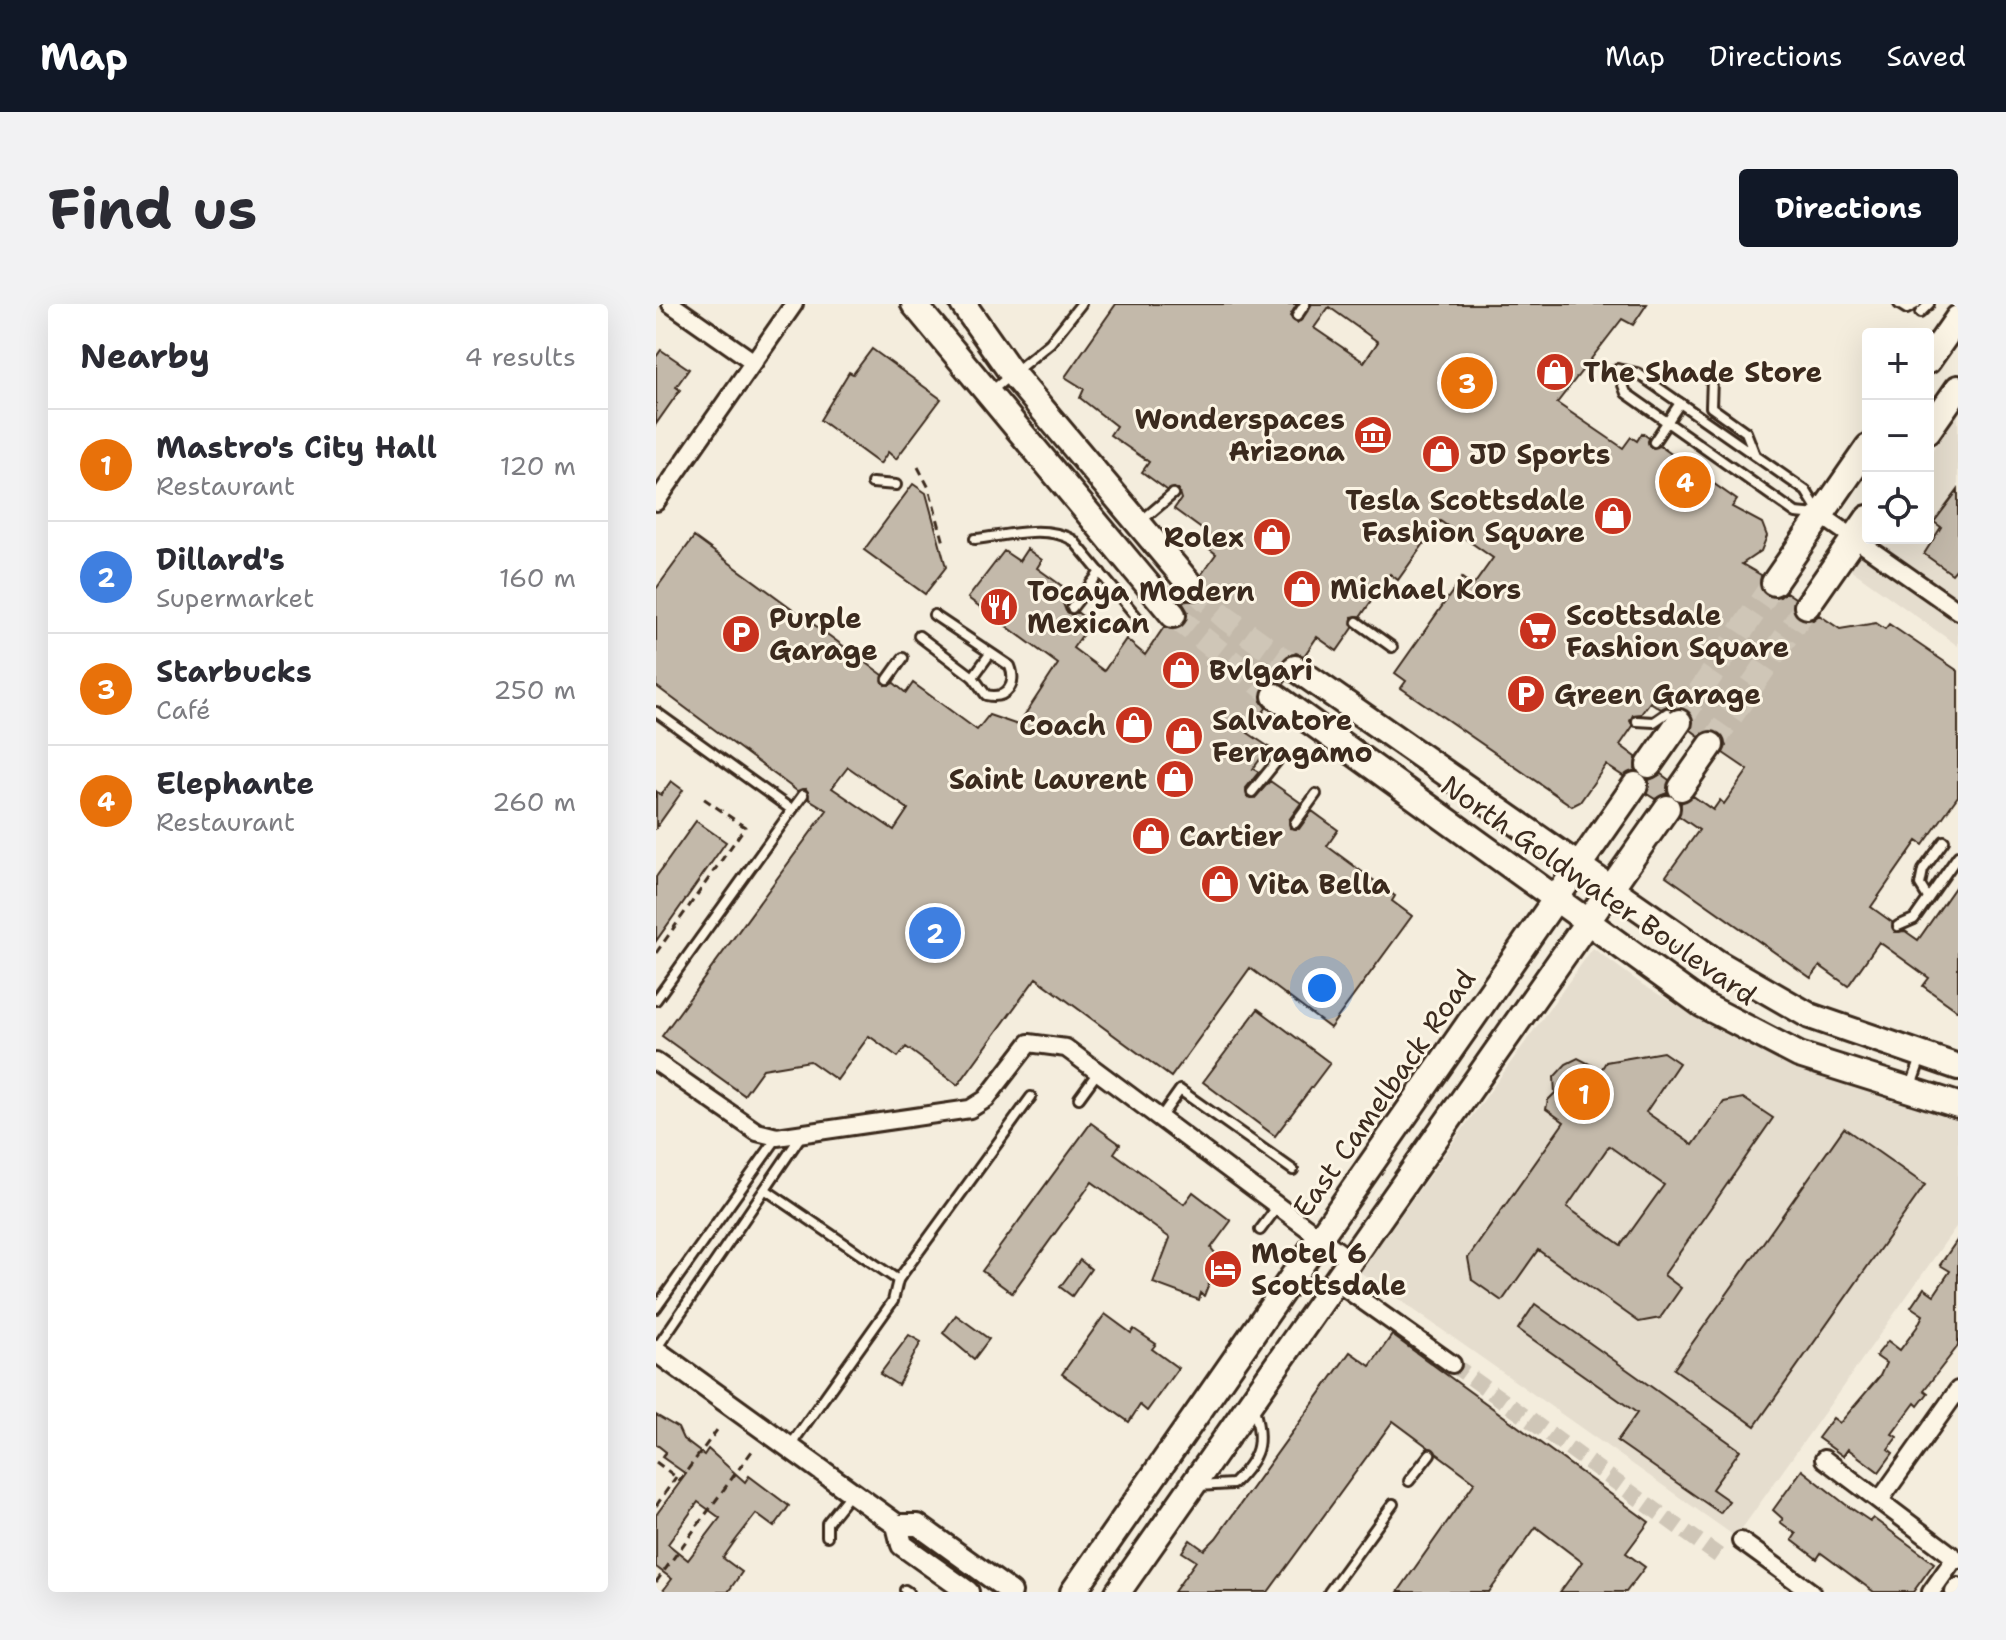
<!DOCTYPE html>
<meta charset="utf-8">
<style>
body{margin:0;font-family:"Shantell Sans",sans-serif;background:#f2f2f3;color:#2b2b33}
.controls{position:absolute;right:24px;top:24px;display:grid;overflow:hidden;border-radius:8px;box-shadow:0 8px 32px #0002}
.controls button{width:72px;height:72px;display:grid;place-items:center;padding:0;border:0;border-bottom:2px solid #e1e1e2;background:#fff;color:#2b2b33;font:40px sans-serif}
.you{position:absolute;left:666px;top:684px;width:28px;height:28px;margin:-20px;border:6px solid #fff;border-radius:50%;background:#1a73e8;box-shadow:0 0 0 12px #1a73e833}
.badge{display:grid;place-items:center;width:52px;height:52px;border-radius:50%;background:#111827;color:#fff;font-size:26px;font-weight:700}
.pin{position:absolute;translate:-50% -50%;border:4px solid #fff;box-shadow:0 2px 8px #0006}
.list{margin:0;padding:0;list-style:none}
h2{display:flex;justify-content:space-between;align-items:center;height:104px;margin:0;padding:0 32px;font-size:34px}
h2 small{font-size:26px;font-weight:400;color:#7c7c81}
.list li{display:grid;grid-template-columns:52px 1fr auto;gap:24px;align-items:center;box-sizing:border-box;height:112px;padding:0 32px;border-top:2px solid #e1e1e2}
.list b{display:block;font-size:30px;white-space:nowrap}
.list p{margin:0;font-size:26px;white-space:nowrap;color:#7c7c81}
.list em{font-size:26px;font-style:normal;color:#7c7c81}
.icon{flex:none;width:44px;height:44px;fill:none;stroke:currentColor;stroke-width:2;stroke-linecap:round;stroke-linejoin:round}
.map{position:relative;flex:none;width:1302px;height:1288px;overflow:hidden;border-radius:8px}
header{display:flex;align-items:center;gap:48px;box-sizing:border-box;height:112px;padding:0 40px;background:#111827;color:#fff}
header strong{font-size:38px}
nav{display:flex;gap:44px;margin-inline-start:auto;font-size:28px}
.intro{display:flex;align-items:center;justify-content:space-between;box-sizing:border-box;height:192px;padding:0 48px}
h1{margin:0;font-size:56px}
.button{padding:20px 36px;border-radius:8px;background:#111827;color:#fff;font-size:28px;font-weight:700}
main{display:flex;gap:48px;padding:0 48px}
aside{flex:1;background:#fff;border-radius:8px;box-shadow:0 8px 32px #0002}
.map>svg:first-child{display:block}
.built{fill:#e5ddce}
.building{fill:#c3b9aa;stroke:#3b2a1e;stroke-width:2;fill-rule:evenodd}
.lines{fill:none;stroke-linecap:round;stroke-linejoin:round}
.minor-tunnel{stroke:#cfc6b7;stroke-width:16;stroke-dasharray:16 8;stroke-linecap:butt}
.primary-tunnel{stroke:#cfc6b7;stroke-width:24;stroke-dasharray:24 12;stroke-linecap:butt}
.service-casing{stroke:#3b2a1e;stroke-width:14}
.minor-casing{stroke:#3b2a1e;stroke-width:22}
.tertiary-casing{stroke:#3b2a1e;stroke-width:26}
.primary-casing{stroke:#3b2a1e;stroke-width:30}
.path{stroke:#3b2a1e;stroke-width:3;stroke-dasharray:8 6;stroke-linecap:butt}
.service{stroke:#fcf5e5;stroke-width:8}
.minor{stroke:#fcf5e5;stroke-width:16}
.tertiary{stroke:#fcf5e5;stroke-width:20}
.primary{stroke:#fcf5e5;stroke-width:24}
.labels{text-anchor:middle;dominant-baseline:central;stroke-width:6;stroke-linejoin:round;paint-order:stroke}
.poi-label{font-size:28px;font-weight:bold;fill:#3b2a1e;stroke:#fcf5e5;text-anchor:start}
.street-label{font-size:28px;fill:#3b2a1e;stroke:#fcf5e5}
</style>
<header>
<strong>Map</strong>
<nav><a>Map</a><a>Directions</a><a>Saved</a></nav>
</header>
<div class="intro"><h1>Find us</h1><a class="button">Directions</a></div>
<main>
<aside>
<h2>Nearby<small>4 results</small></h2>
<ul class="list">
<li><span class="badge" style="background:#e8710a">1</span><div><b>Mastro's City Hall</b><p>Restaurant</p></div><em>120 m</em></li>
<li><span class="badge" style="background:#3f7fe0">2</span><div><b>Dillard's</b><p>Supermarket</p></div><em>160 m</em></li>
<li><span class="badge" style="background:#e8710a">3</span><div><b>Starbucks</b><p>Café</p></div><em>250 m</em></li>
<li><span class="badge" style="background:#e8710a">4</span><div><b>Elephante</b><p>Restaurant</p></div><em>260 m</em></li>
</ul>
</aside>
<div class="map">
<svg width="1302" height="1288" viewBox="0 0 1302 1288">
<rect width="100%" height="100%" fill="#f4eddd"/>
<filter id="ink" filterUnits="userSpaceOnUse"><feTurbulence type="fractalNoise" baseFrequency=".0125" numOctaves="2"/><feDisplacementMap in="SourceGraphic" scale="16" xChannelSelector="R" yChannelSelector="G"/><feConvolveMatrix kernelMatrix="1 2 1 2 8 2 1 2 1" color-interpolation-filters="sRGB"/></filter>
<g filter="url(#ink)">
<g class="built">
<path d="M1302,109V342L1194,265L1215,234H1272V152Z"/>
<path d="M937,644L987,681L1071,731L1187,779L1302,813V920L1080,1233L704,968Z"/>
</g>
<g class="building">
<path d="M460,0H641L634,12L641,19L656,0H991L977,21L966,15L901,99L967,144L975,133L981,137L986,129L993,134L994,143L1004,142L1081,196L1076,203L1106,219L1111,232L1105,247L1086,260L1105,271L1104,285L1110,292L1124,293L1130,288L1139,294L1137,308L1143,315L1157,316L1163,311L1184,325L1220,319L1229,325L1233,320L1302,367V492L1267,541L1261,537L1215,603L1236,618L1239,628L1249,627L1262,636L1302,579V707L1267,682L1273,674L1223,638L1192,682L1164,662L1155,674L1010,572L1043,526L1023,512L1025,499L1037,492L1057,506L1064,496L1068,500L1092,466L1067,449L1070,442L1064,429L1056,426L1043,432L1035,426L1037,412L1031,405L1011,402L1005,405L994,398L985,410L977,411L974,417L977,422L964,441L980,453L979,466L967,472L950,461L924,498L916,502L745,384L750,377L739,369L806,274L817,282L837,254L784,217L742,276L734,270L705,312L696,313L697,324L681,347L661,333L648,352L640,349L627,355L624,364L631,376L628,380L614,378L606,384L605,397L610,404L592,429L613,443L597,465L603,468L590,484L591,493L599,494L614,477L645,499L633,516L634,524L643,525L656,507L682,526L671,542L739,592L736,597L756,612L674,724L594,664L515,773L380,674L302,781L250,743L242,753L213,732L181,776L154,757L107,765L88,791L6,732L171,506L153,495L150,485L141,487L0,382V285L38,233L227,371L229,381L238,379L250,389L257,379L321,426L333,411L362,421L402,360L312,294L348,247L363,257L371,245L386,256L381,264L413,287L406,297L410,307L416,311L421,308L435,319L417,344L448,367L470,335L489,351L508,323L520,326L531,317L532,308L526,298L546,294L551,281L545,271L560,250L545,238L551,229L518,205L525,195L522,185L511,186L486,168L493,158L454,131L460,122L424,94L428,85L409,73ZM673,3L722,38L708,58L658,24ZM192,463L252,505L238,526L176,484Z"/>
<path d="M216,45L285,95L240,155L232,148L224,160L164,116L193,68L197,70Z"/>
<path d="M5,46L33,65L20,83L24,86L0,120V53Z"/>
<path d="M257,180L270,189L290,263L269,290L208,246Z"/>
<path d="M1302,186V263L1296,270L1268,250L1285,223L1278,218Z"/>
<path d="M1005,470L1013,476L1011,489L999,495L991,490L993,476Z"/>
<path d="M15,477L27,486L0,524V487L5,491Z"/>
<path d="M40,517L70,538L0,637V573Z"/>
<path d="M602,705L674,759L619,832L547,778Z"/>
<path d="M1007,748L1023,759L990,808L1037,841L1068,798L1087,794L1117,814L1008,971L1025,984L1004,1014L983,1018L882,946L846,997L816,976L812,954L908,818L890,805L892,796L899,789L898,773L910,760L922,754L945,766L950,758ZM953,842L1008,881L965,941L911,903Z"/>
<path d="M435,819L464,840L458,849L528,900L537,888L575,917L555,944L563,954L548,992L545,989L543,996L497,979L514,934L436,878L356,989L326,967Z"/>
<path d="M1188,824L1269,881L1099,1122L1018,1065Z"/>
<path d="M1302,935V1042L1268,1086L1272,1089L1262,1102L1259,1099L1236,1130L1241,1133L1232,1145L1237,1149L1223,1168L1192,1145L1187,1152L1162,1134L1177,1114L1184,1119L1224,1072L1230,1059L1220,1052L1232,1037L1244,1046L1261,1023L1267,1011L1255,1003L1268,984L1278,991L1294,967L1284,961Z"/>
<path d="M424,956L435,965L416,992L404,983Z"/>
<path d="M879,1000L1084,1146L1056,1185L1073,1197L1064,1209L961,1137L981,1109L862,1025Z"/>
<path d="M449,1010L475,1029L478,1025L500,1040L496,1045L522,1064L491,1107L484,1101L473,1118L406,1070Z"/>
<path d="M300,1011L333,1035L318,1055L287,1029Z"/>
<path d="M253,1031L265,1038L242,1081L224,1070Z"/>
<path d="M736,1031L993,1218L970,1249L989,1263L970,1288H904L926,1258L880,1223L833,1288H742L819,1178L737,1117L612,1288H518L540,1257L526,1248L534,1236L548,1246L560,1234L694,1048L714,1062Z"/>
<path d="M0,1111L22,1124L27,1135L48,1151L52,1145L89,1178L93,1172L133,1202L118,1223L100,1210L79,1237L67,1254L86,1268L72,1288H6L16,1275L0,1263V1211L30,1170L6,1153L10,1148L0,1140ZM42,1198L64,1214L32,1256L12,1240Z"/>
<path d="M1146,1166L1189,1200L1214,1217L1217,1214L1278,1259L1257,1288H1218L1165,1249L1161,1255L1136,1236L1140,1230L1124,1218L1127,1215L1117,1206Z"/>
</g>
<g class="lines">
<path class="minor-tunnel" d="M796,1060L1063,1252"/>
<g class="primary-tunnel">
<path d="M536,283L571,315L639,364"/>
<path d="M517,311L619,392"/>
<path d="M1023,418L1118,279"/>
<path d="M1055,441L1151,302"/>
</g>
<defs>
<g id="service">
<path d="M1243,0L1251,5L1260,0"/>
<path d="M1264,9L1273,0"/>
<path d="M641,12L649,0"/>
<path d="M961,65L970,89L1140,209L1161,211"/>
<path d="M961,65L981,69L1150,187L1163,208"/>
<path d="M1056,74L1055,103L1090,128L1099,151"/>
<path d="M334,88L394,39L425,0"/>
<path d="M998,138L1024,99"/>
<path d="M216,179L240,181"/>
<path d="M484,218L517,190"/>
<path d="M319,235C351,232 388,220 417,236L485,318"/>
<path d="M416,304L444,268"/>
<path d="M701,318L736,343"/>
<path d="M263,332L317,373L330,391C351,396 361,380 354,362L278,311"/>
<path d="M317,373L333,351"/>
<path d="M232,375L247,354"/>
<path d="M0,408L136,506L0,696"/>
<path d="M981,417L998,418L1011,409"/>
<path d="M596,488L621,457"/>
<path d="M136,506L147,491"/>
<path d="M639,519L660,490"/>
<path d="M1272,594L1264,581L1267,566L1288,537"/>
<path d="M1242,622L1258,615L1302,552"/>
<path d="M1255,782L1265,754"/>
<path d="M423,794L442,768"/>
<path d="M504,814L524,786L637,866"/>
<path d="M110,886L242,976L237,997L134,1142"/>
<path d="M604,926L622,902"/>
<path d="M242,976L375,793"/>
<path d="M0,1004L121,834"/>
<path d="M0,1045L147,829"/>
<path d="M753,1177L774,1150"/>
<path d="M541,1182L577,1180C604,1153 608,1140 598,1104"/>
<path d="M171,1232V1219L195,1189"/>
<path d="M249,1286L252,1288"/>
<path d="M673,1288L737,1200"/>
</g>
<g id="minor">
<path d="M15,0L98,58"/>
<path d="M0,198L138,0"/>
<path d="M1165,211L1302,307"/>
<path d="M0,758L101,828L121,833L314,805L330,795L373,739L410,744L694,956"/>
<path d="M679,977L796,1060"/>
<path d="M1168,1155L1302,1256"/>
<path d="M1224,1196L1302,1086"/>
<path d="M1085,1237L1155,1288"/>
<path d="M1275,1288L1299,1254"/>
<path d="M1298,1288L1302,1283"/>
</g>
<g id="tertiary">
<path d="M0,1047L241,1221H262L355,1288"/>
<path d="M241,1221L246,1241L312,1288"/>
</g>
<g id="primary">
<path d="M258,0L517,311"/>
<path d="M307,0L355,68L536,283"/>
<path d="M1272,57L1302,14"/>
<path d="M1272,127L1302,84"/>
<path d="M1118,279L1212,143"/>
<path d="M1151,302L1212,214"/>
<path d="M639,364L1062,659L1154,712L1302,763"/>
<path d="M619,392L1047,701L1143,751L1302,801"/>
<path d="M993,461L1023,418"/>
<path d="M1025,484L1055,441"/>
<path d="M417,1288L979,481"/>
<path d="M462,1288L1011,504"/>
</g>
</defs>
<use href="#service" class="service-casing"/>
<use href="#minor" class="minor-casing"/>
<use href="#tertiary" class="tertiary-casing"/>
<use href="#primary" class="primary-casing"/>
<g class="path">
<path d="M262,163L273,184L288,239"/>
<path d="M0,649L89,523L44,492"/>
<path d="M0,1158L24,1176L64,1122"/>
<path d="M0,1202L20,1173"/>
<path d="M0,1278L96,1147"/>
</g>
<use href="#service" class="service"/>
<use href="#minor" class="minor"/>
<use href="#tertiary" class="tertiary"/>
<use href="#primary" class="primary"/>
</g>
</g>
<defs>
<symbol id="shop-disc" viewBox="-11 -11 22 22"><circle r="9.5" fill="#c8321e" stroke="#fcf5e5"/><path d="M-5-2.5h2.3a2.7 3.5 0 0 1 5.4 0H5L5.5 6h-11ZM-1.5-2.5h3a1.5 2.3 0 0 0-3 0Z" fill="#fff"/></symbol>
<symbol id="museum-disc" viewBox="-11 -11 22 22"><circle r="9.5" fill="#c8321e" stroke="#fcf5e5"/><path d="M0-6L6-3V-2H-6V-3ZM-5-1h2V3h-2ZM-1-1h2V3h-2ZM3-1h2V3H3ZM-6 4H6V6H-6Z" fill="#fff"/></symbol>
<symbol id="restaurant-disc" viewBox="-11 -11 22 22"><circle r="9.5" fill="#c8321e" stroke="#fcf5e5"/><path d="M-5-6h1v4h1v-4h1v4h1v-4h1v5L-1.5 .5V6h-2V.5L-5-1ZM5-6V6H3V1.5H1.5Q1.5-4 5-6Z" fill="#fff"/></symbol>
<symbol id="supermarket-disc" viewBox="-11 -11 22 22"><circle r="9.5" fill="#c8321e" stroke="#fcf5e5"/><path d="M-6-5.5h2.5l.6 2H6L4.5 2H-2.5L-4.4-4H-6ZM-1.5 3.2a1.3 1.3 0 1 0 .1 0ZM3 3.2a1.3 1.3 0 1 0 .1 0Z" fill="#fff"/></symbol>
<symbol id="parking-disc" viewBox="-11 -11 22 22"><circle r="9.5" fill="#c8321e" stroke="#fcf5e5"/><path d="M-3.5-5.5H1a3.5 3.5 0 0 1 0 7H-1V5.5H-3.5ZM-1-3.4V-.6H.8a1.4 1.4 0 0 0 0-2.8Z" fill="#fff"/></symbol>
<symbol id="hotel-disc" viewBox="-11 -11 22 22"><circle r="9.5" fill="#c8321e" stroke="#fcf5e5"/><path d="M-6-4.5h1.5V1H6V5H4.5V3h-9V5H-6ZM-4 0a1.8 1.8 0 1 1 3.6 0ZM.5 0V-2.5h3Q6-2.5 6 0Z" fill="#fff"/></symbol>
</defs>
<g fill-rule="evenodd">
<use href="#shop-disc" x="877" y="46" width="44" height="44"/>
<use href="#museum-disc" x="695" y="109" width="44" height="44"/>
<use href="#shop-disc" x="763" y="128" width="44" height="44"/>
<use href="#shop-disc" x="935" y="190" width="44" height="44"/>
<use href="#shop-disc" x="594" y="211" width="44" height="44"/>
<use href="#shop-disc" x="624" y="263" width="44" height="44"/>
<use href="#restaurant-disc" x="321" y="281" width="44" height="44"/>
<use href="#supermarket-disc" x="860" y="305" width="44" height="44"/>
<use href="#parking-disc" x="63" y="308" width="44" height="44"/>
<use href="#shop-disc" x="503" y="344" width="44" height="44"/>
<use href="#parking-disc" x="848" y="368" width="44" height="44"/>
<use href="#shop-disc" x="456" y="399" width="44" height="44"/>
<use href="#shop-disc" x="506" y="410" width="44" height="44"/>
<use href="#shop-disc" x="497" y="453" width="44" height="44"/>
<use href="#shop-disc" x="473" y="510" width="44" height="44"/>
<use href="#shop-disc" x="542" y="558" width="44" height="44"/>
<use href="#hotel-disc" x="545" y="943" width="44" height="44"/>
</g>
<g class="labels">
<g class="poi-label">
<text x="927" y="68">The Shade Store</text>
<text x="689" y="115" text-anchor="end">Wonderspaces<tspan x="689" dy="32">Arizona</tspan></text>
<text x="813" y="150">JD Sports</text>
<text x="929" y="196" text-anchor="end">Tesla Scottsdale<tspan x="929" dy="32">Fashion Square</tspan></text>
<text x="588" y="233" text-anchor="end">Rolex</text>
<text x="674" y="285">Michael Kors</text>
<text x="371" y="287">Tocaya Modern<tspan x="371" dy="32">Mexican</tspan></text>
<text x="910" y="311">Scottsdale<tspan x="910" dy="32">Fashion Square</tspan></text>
<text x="113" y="314">Purple<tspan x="113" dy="32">Garage</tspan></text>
<text x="553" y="366">Bvlgari</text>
<text x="898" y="390">Green Garage</text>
<text x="556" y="416">Salvatore<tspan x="556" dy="32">Ferragamo</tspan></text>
<text x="450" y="421" text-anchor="end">Coach</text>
<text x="491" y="475" text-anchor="end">Saint Laurent</text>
<text x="523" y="532">Cartier</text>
<text x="592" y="580">Vita Bella</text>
<text x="595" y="949">Motel 6<tspan x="595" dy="32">Scottsdale</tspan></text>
</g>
<g class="street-label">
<text transform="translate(943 586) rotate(35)">North Goldwater Boulevard</text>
<text transform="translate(728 789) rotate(-55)">East Camelback Road</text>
</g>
</g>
</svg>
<div class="controls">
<button>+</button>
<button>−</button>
<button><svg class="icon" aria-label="locate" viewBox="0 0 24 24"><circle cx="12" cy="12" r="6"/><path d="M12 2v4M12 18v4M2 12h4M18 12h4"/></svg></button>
</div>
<div class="you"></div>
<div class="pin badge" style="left:928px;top:790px;background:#e8710a">1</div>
<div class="pin badge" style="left:279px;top:629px;background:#3f7fe0">2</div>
<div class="pin badge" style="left:811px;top:79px;background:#e8710a">3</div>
<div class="pin badge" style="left:1029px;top:178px;background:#e8710a">4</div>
</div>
</main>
